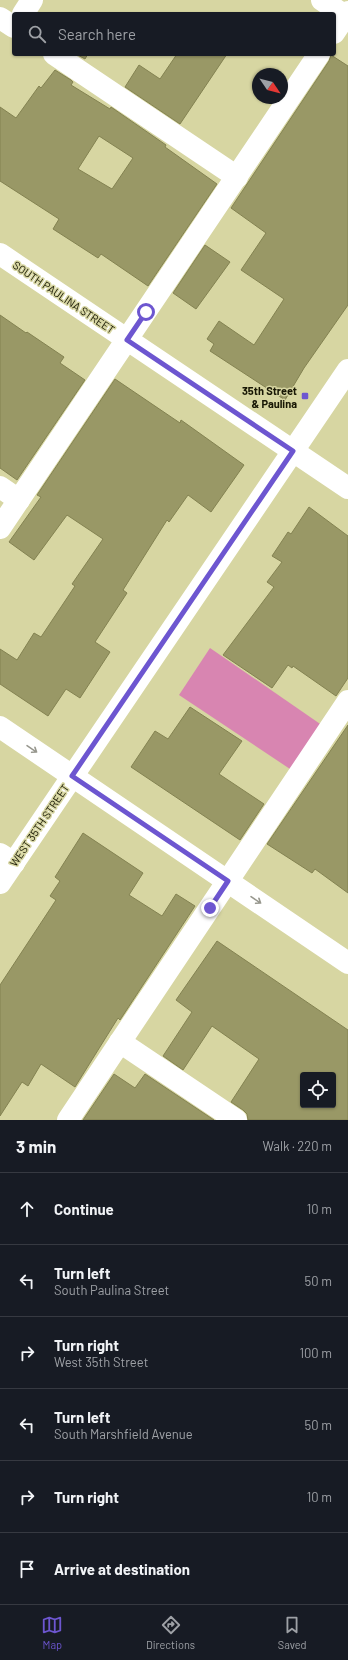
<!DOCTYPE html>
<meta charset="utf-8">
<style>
body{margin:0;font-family:Barlow,sans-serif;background:#20242c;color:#f1f3f6}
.controls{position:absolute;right:12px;bottom:12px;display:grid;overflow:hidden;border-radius:4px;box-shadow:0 1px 3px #0004}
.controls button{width:36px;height:36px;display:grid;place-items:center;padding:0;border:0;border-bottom:1px solid #363941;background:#171b24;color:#f1f3f6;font:20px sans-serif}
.compass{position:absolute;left:252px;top:68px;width:36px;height:36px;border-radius:50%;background:#171b24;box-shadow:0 1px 3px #0004;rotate:125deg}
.stop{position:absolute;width:12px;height:12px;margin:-9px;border:3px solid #6d56d0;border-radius:50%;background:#fff}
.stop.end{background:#6d56d0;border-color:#fff;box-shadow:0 1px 4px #0008}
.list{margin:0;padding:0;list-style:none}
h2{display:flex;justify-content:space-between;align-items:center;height:52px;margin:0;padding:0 16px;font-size:17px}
h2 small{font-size:13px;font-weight:400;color:#9ea1a6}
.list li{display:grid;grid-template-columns:26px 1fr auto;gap:12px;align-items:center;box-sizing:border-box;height:72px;padding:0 16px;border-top:1px solid #363941}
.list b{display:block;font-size:15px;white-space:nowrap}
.list p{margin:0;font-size:13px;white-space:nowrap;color:#9ea1a6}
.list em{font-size:13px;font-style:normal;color:#9ea1a6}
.icon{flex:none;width:22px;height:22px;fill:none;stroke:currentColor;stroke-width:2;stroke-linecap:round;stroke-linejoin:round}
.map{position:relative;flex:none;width:348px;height:1120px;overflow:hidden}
.search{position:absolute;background:#171b24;box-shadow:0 1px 3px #0004;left:12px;right:12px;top:12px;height:44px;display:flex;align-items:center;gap:10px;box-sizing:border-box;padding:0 14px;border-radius:4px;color:#9ea1a6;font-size:15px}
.sheet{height:484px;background:#171b24}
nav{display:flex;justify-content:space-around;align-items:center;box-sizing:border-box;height:56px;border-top:1px solid #363941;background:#171b24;font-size:11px;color:#9ea1a6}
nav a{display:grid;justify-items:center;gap:2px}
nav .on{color:#6d56d0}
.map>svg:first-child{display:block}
.green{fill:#d885b1}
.building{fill:#999866;stroke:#838251;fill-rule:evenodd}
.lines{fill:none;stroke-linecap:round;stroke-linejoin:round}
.minor{stroke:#fff;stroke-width:22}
.major{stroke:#fff;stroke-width:22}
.oneway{stroke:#97978e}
.route{stroke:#6d56d0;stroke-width:5}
.poi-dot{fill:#6d56d0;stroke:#d7d6a2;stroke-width:1.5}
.labels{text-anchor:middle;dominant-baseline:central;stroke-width:3;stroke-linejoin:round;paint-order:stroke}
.street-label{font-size:11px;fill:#181704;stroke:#d7d6a2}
.poi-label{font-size:11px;font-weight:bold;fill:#181704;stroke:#d7d6a2;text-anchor:end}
</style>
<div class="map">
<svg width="348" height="1120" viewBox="0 0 348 1120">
<rect width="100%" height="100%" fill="#d7d6a2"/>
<path class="green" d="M210,648L326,728L296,773L179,695Z"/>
<g class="building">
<path d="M76,54H88L85,59Z"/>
<path d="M177,54H227L180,124L125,87L139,65L160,79Z"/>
<path d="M331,55L348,66V305L304,368L285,400L210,351L214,344L207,339L219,321L254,345L284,299L241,270L266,233L231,208L329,61Z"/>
<path d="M55,70L71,80L73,82L71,85L110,109L111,107L166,145L165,147L217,184L148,286L101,254L98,258L53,229L59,219L0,181V107L16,118L39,86L41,88ZM99,136L133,158L112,189L78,169Z"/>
<path d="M205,245L230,262L196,309L173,293Z"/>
<path d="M0,315L26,333L27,332L64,357L60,363L85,380L17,480L0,468Z"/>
<path d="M115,379L180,423L181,420L244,465L211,512L188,495L169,522L167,520L123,590L127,593L95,642L110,652L80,698L66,689L48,716L0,684V649L17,660L34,633L41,637L75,586L72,584L103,539L67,515L34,560L9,542L41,497L37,495Z"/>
<path d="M309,507L348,536V678L336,696L293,666L292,668L288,665L272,688L223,655L274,587L267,582L282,562L272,556L288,532L291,534Z"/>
<path d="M190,707L242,741L219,774L264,804L240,840L131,767L155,731L168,739Z"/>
<path d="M348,725V893L315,869L312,873L267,844Z"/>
<path d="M83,833L143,873L129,895L162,916L176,894L195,906L120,1020L118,1018L75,1087L41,1064L28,1086L22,1082L0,1116V985L56,900L50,896L60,881L55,877Z"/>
<path d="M217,941L348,1030V1120H248L247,1114L243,1110L231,1102L259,1059L212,1026L183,1070L163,1056L192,1012L176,1000ZM303,1075H333V1105H303Z"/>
<path d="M114,1074L135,1088L145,1074L214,1120H83Z"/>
</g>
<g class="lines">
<g class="minor">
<path d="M322,0L348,18"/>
<path d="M23,14L32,0"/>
<path d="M0,18L14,27"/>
<path d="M334,33L348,12"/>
<path d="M54,54L237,177"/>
<path d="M0,254L348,488"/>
<path d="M0,487L19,500"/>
<path d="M0,528L319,54"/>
<path d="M0,727L348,963"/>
<path d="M0,854L14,863"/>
<path d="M120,1042L236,1120"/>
<path d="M68,1120L348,701"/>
</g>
<path class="major" d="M0,883L348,370"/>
</g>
<defs><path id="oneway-shaft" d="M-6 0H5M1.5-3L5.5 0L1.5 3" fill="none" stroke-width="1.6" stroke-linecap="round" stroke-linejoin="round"/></defs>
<g class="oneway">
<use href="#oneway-shaft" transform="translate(32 749) rotate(34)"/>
<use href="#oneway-shaft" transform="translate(256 900) rotate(34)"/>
</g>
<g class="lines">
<path class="route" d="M146,312L127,340L293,451L72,776L228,881L210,908"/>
</g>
<rect class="poi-dot" x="301" y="392" width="8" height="8" rx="2"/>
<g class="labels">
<g class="street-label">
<text transform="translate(64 297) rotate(34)">SOUTH PAULINA STREET</text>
<text transform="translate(39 825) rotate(-56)">WEST 35TH STREET</text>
</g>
<g class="poi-label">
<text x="297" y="390">35th Street<tspan x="297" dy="13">&amp; Paulina</tspan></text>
</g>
</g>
</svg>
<div class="controls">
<button><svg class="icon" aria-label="locate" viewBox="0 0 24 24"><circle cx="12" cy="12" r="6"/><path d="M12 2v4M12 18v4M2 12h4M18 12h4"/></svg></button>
</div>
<svg class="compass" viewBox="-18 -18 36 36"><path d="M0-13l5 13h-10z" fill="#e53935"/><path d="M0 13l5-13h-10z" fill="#9ea1a6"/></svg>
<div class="stop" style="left:146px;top:312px"></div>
<div class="stop end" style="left:210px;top:908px"></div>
<div class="search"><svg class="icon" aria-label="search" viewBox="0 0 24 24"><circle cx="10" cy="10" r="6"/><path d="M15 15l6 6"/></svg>Search here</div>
</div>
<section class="sheet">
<h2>3 min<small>Walk · 220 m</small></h2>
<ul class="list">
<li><svg class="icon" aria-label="ahead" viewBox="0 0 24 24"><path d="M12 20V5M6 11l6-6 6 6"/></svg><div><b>Continue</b></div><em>10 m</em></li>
<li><svg class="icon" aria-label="left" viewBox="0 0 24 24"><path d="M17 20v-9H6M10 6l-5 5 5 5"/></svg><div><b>Turn left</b><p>South Paulina Street</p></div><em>50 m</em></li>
<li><svg class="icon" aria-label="right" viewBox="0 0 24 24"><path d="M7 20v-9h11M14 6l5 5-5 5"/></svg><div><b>Turn right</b><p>West 35th Street</p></div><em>100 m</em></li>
<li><svg class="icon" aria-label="left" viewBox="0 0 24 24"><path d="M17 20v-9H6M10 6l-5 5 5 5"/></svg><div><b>Turn left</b><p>South Marshfield Avenue</p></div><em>50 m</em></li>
<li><svg class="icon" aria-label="right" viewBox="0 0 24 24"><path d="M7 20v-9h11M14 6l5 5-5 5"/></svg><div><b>Turn right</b></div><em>10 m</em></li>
<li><svg class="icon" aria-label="arrive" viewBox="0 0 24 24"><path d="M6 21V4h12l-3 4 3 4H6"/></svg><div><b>Arrive at destination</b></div></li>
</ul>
</section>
<nav>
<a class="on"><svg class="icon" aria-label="map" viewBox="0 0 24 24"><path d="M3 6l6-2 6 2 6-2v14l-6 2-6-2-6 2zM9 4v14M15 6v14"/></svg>Map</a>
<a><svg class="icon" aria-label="directions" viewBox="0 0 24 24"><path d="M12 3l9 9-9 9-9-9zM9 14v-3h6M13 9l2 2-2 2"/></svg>Directions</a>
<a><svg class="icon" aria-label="saved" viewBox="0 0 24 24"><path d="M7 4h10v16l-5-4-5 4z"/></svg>Saved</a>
</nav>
